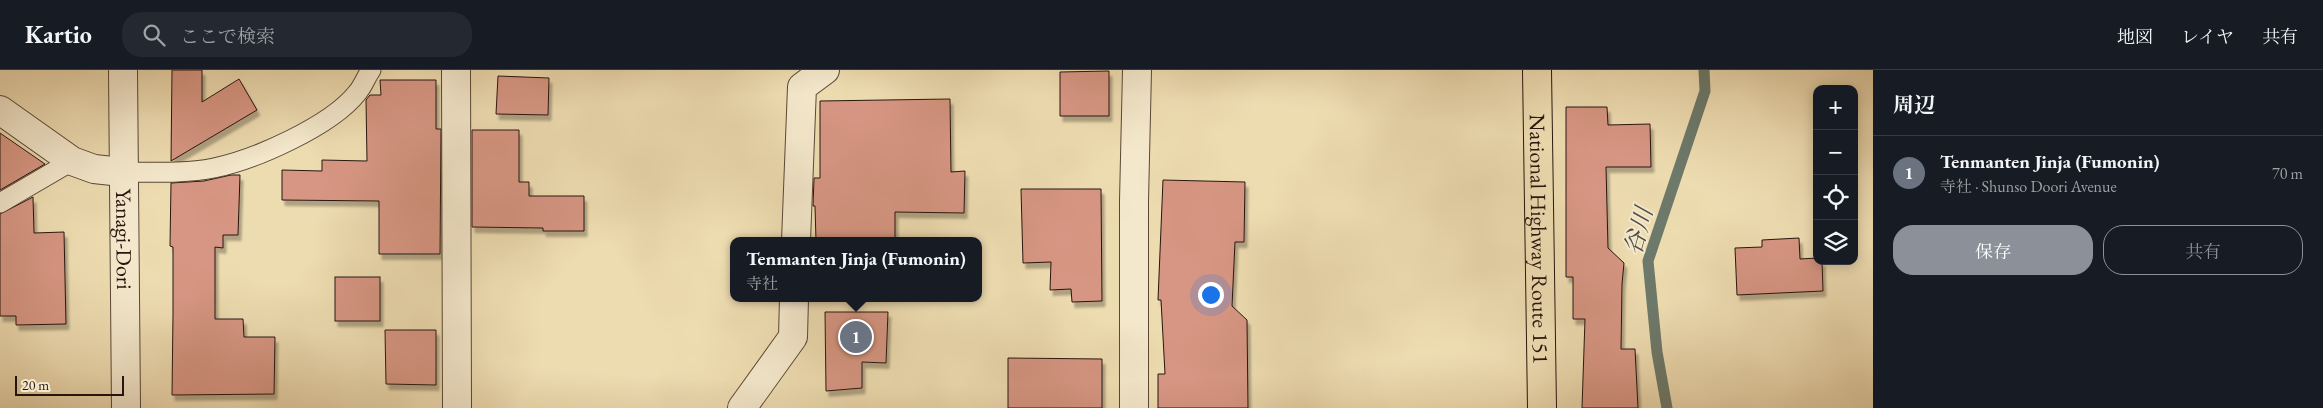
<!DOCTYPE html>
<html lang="ja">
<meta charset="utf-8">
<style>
body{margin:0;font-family:"EB Garamond","Noto Serif JP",serif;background:#242831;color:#f1f3f6}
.controls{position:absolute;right:15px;top:15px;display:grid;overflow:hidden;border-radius:10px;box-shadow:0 2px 12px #0003}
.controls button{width:45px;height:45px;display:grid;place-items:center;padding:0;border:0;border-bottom:1px solid #363941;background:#171b24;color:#f1f3f6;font:25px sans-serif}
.scale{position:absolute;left:15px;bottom:12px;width:109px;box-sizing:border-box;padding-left:5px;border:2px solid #27150e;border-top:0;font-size:14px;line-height:18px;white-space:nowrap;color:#27150e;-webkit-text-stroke:4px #f4e8cc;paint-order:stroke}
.you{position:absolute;left:1210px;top:224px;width:18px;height:18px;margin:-12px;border:4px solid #fff;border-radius:50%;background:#1a73e8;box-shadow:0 0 0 8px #1a73e833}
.badge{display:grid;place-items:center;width:32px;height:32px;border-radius:50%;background:#8c9099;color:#fff;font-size:16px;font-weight:700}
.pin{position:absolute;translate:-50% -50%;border:2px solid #fff;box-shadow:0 1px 5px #0006}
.popup{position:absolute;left:730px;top:167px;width:252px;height:65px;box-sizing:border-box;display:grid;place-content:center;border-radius:10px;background:#171b24;filter:drop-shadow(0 1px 4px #0005);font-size:16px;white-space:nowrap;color:#9ea1a6}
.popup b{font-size:19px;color:#f1f3f6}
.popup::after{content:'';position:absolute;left:50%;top:100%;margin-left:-10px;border:10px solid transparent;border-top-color:#171b24}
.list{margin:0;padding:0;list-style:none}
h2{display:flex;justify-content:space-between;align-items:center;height:65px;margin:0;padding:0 20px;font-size:21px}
h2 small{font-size:16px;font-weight:400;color:#9ea1a6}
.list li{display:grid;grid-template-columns:32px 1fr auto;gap:15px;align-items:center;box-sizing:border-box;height:75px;padding:0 20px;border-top:1px solid #363941}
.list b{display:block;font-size:19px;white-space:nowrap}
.list p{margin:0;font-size:16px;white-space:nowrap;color:#9ea1a6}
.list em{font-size:16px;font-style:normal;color:#9ea1a6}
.actions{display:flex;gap:10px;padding:15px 20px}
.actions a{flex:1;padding:11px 0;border:1px solid #8c9099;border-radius:20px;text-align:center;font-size:18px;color:#8c9099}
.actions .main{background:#8c9099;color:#fff}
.icon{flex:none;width:28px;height:28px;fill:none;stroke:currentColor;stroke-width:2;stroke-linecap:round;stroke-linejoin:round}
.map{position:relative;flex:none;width:1873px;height:338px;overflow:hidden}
header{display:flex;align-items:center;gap:30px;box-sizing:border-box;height:70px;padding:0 25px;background:#171b24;border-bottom:1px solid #363941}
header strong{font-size:24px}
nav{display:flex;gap:28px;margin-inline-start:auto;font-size:18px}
.search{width:350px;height:45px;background:#242831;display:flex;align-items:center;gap:12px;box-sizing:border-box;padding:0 18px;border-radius:20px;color:#9ea1a6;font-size:19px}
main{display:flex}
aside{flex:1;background:#171b24}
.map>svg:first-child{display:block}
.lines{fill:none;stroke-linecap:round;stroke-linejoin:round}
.stream{stroke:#6d796a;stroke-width:11}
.building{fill:#d79683;stroke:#27150e;filter:url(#shadow)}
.service-casing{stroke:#594737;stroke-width:21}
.minor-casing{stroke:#594737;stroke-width:30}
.tertiary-casing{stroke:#594737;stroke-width:30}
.trunk-casing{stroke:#27150e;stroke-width:30}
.service{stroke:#f4e8cc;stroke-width:19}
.minor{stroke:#f4e8cc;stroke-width:28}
.tertiary{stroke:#f4e8cc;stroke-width:28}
.trunk{stroke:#eedcb1;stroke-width:28}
.labels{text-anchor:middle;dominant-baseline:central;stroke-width:4;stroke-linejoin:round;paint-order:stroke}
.street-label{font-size:22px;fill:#27150e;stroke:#f4e8cc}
.water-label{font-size:24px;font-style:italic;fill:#504f44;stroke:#f4e8cc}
</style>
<header>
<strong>Kartio</strong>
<div class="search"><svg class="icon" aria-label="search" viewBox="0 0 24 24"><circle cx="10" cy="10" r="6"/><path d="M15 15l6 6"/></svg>ここで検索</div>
<nav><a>地図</a><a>レイヤ</a><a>共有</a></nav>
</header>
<main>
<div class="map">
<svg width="1873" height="338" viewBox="0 0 1873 338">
<defs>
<filter id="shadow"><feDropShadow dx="3" dy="5.5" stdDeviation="1" flood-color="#0004"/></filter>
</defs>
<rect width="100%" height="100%" fill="#eedcb1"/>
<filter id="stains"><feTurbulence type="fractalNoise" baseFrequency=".004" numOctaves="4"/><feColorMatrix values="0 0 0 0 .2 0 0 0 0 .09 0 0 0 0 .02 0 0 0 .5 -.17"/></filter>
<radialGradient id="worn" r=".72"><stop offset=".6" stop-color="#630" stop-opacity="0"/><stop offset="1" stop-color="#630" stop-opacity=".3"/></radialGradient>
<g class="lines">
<path class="stream" d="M1667,338L1657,282L1648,191L1705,21L1704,0"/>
</g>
<g class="building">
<path d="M172,0H202V32L239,9L257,40L171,91Z"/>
<path d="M1109,1V46H1060V2Z"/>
<path d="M498,6L549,8L548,45L496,44Z"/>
<path d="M380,10H436V59H441L440,184H379V131L282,130V100L322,101V90L367,91L366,30L370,25H381Z"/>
<path d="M950,29L951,102L965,101L964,143L895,142V171H816L815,136H813L814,108H820V31Z"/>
<path d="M1566,37H1607L1608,55L1650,54L1651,97H1606L1608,178L1624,193L1622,214L1621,279H1635L1638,338H1582L1585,249H1573V207H1566Z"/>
<path d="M472,60H519V112H529V126H584V161H543V158L472,157Z"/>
<path d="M0,63L45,94L0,120Z"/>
<path d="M231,105H240L238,165H223V178L215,177V249H243L244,267H275L274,324L172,325L173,244V177L170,176L171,113L204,111Z"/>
<path d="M1163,110L1245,112L1244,172H1235L1232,236L1247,250L1248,338H1158V304H1165L1161,230H1158Z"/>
<path d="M1021,119H1101L1102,231L1072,232L1071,219L1050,220L1051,192L1023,193Z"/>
<path d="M33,127L34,163L64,162L66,254L16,255V246H0V144Z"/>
<path d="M1799,168L1800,189L1817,188V191H1822L1823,221L1737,225L1735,178L1762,177V170Z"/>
<rect x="335" y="207" width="45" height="44"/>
<path d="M825,242H888L886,293L862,292V318L826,321Z"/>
<path d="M385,260H436V315L386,314Z"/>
<path d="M1008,288L1102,289V338H1008Z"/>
</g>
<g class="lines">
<defs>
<g id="service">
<path d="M122,102C152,102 184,104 214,98C254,90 331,56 357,23C363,16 366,7 371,0"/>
<path d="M0,133L72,91"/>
</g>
<g id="minor">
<path d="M456,0L457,338"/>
<path d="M0,40L72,91L94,99L122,102"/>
<path d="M796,171L802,17L825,0"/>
<path d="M742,338L793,267L794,228"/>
<path d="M1134,338V131L1137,0"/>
</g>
<g id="tertiary">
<path id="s1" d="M123,0L126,338"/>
</g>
<g id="trunk">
<path id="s2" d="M1537,0L1542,338"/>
</g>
</defs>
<use href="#service" class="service-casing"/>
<use href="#minor" class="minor-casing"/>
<use href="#tertiary" class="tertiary-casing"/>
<use href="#trunk" class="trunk-casing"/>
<use href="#service" class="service"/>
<use href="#minor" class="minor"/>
<use href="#tertiary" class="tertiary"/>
<use href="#trunk" class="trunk"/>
</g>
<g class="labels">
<g class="street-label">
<text stroke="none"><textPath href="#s1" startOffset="169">Yanagi-Dori</textPath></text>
<text stroke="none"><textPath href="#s2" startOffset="169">National Highway Route 151</textPath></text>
</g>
<g class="water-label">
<text transform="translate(1638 161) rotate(-75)">谷川</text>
</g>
</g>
<rect width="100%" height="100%" filter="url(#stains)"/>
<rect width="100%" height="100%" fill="url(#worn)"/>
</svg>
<div class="controls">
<button>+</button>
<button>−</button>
<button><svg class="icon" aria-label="locate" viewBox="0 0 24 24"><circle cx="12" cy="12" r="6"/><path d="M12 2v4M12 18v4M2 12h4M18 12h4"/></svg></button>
<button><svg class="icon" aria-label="layers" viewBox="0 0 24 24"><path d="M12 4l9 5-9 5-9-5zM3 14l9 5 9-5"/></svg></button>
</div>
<div class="scale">20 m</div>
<div class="you"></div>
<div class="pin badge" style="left:856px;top:267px;background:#6b7280">1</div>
<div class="popup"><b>Tenmanten Jinja (Fumonin)</b>寺社</div>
</div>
<aside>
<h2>周辺<small></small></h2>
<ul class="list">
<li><span class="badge" style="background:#6b7280">1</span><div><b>Tenmanten Jinja (Fumonin)</b><p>寺社 · Shunso Doori Avenue</p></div><em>70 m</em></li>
</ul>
<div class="actions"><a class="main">保存</a><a>共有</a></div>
</aside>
</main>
